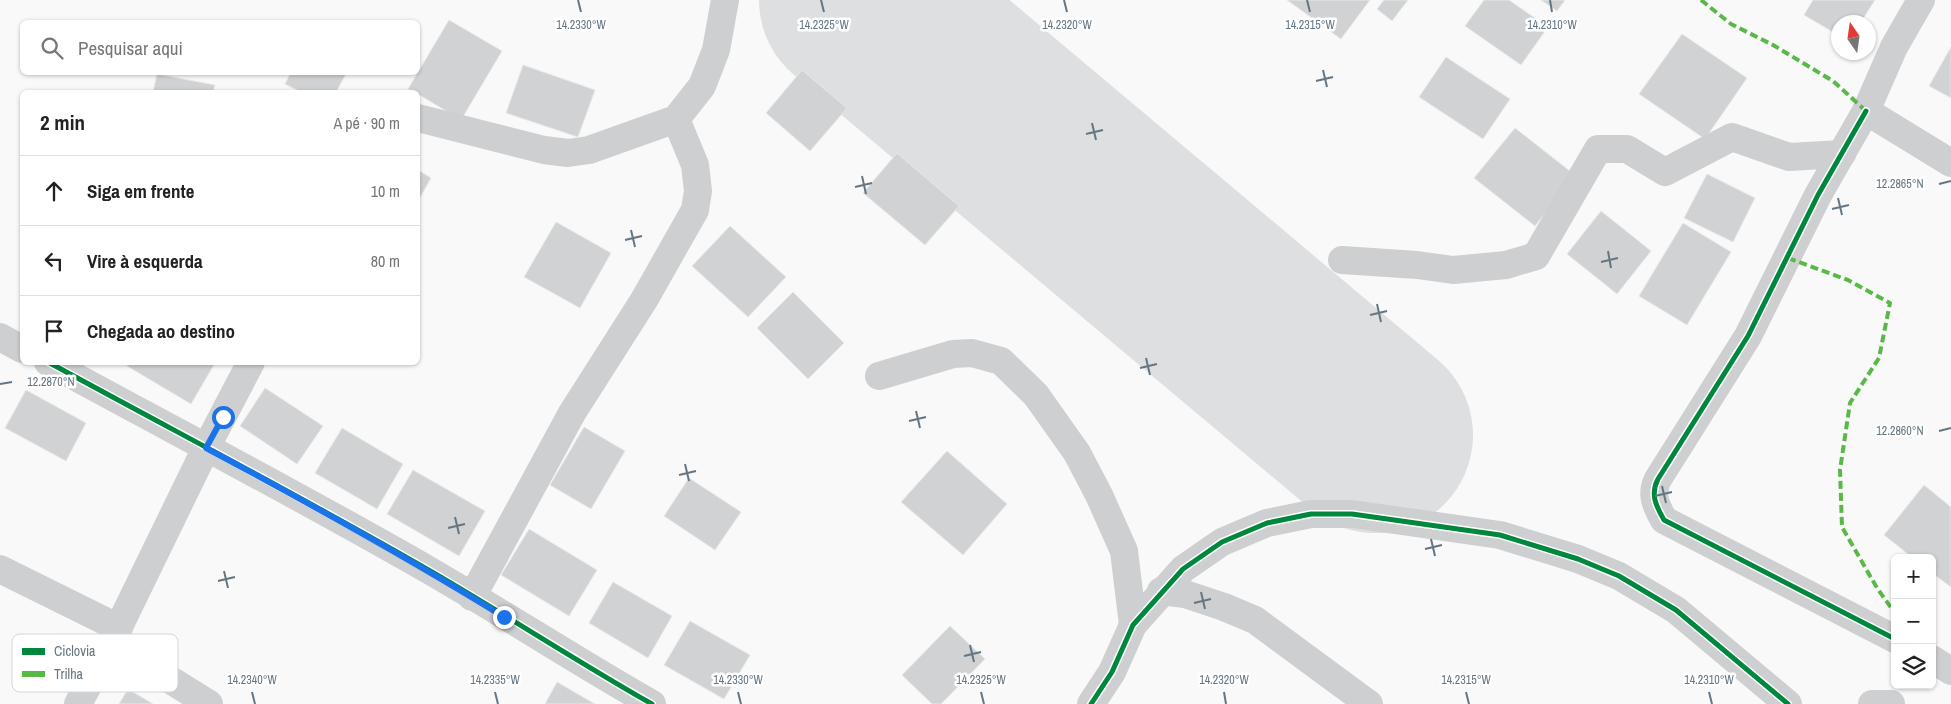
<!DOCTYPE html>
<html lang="pt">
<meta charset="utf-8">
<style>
body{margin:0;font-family:"Archivo Narrow",sans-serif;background:#f2f2f2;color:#222}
.controls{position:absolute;right:15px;bottom:15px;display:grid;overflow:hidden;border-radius:8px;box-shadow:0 1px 4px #0004}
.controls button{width:45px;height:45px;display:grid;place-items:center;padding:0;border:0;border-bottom:1px solid #e0e0e0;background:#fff;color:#222;font:25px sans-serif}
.compass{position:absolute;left:1831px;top:15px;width:45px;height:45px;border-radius:50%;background:#fff;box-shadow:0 1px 4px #0004;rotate:347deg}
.stop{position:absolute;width:15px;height:15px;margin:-11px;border:4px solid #1a73e8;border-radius:50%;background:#fff}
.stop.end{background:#1a73e8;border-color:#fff;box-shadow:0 1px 5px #0008}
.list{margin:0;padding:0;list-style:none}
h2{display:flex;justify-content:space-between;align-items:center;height:65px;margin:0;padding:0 20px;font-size:21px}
h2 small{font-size:16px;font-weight:400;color:#767676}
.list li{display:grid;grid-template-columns:32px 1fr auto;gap:15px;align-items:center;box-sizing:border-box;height:70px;padding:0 20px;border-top:1px solid #e0e0e0}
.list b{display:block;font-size:19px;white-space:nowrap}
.list em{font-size:16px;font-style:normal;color:#767676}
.icon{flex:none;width:28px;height:28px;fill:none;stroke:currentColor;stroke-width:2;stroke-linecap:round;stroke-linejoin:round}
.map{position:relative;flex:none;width:1951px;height:704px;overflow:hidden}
.search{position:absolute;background:#fff;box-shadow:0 1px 4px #0004;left:20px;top:20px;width:400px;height:55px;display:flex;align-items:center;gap:12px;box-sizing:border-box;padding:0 18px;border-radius:8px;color:#767676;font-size:19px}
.panel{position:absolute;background:#fff;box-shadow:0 1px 4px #0004;left:20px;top:90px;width:400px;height:275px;border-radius:8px}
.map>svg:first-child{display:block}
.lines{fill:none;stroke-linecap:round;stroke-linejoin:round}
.runway{stroke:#dedfe0;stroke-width:196}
.building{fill:#d0d2d3;stroke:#e8e8e8}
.minor{stroke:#cecfd0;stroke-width:28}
.quiet{stroke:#58b947;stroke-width:4;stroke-dasharray:8 4;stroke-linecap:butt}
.cycleway-casing{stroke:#fff;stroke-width:8}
.cycleway{stroke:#00873e;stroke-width:5}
.route{stroke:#1a73e8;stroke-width:6}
.ticks{fill:none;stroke:#657683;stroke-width:2}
.key{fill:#fff;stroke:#d1d6da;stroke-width:1}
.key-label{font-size:14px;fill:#657683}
.ticks-label{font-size:12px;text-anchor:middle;fill:#657683;stroke:#fff;stroke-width:5;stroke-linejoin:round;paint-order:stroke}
</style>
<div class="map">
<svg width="1951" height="704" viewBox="0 0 1951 704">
<rect width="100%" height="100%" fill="#f9f9f9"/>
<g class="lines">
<path class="runway" d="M857,0L1375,435"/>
</g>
<g class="building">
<path d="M1287,0H1370L1341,39Z"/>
<path d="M1384,0H1408L1392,21L1377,9Z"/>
<path d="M1484,0H1509L1548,27L1521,65L1465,26Z"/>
<path d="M1541,0H1565L1557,11Z"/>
<path d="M1813,0H1875L1861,22H1838V35L1804,15Z"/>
<path d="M449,20L502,51L461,120L418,94V92L408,89Z"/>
<path d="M1682,34L1747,78L1705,139L1639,94Z"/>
<path d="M1951,47V98L1929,86Z"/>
<path d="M1446,57L1510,99L1483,139L1419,97Z"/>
<path d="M523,65L595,90L578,137L506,113Z"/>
<path d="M802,70L847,108L810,151L766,113Z"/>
<path d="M291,72H347L336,92H301L285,84Z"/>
<path d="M157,74L215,85L213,92H153Z"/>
<path d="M1515,128L1575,175L1535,226L1474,178Z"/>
<path d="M897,153L959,206L925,245L863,193Z"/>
<path d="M418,170L431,178L418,201Z"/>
<path d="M1707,174L1755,198L1733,242L1684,218Z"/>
<path d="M1601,211L1651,251L1617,294L1567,254Z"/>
<path d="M556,222L611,253L580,308L524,277Z"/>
<path d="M1683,223L1731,252L1687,325L1639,296Z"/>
<path d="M730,226L786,277L748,317L692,266Z"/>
<path d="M793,292L844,343L808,379L757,328Z"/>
<path d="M129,362H213L215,363L191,404L127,366Z"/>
<path d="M265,388L323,426L297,464L240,426Z"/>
<path d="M26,390L86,423L66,461L5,428Z"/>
<path d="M584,427L625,451L591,509L550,485Z"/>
<path d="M342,428L403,464L377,509L315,473Z"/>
<path d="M947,451L1007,504L963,555L901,502Z"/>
<path d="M413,470L485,511L459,556L387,514Z"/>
<path d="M689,478L741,512L715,550L664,516Z"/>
<path d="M1924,485L1951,507V587L1932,573V558H1913L1884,535Z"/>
<path d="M529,529L597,570L569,616L501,575Z"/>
<path d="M613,582L672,616L648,658L589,623Z"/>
<path d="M690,621L750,655L724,699L664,665Z"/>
<path d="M950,626L985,659L941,704H932L902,675Z"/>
<path d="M557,682L595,704H545Z"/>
<path d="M128,689L153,704H119Z"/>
</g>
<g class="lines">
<g class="minor">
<path d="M1921,0L1894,47L1866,111L1951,163"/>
<path d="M1866,111L1818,195L1748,336L1658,479C1650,494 1656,506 1664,520L1895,639"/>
<path d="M418,118L544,150L568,153L589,150L676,119L702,86L716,50L725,0"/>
<path d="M1342,260L1417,265L1453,270L1506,265L1536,256L1598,149H1627L1665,172L1732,137L1789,157L1842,154"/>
<path d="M0,337L22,349"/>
<path d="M48,362C176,432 306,499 432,572C506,615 578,662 652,704"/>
<path d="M879,376L953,354L972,353L1001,361L1036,395L1077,453L1099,495L1124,551L1133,625"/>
<path d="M0,569L119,628"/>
<path d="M1161,591L1185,594L1224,607L1255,620L1369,704"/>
<path d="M472,597L572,413L644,300L695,210L698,191L695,165L676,119"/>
<path d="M111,643L209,704"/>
<path d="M1932,659L1951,671"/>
<path d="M78,704L111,643L206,448L251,362"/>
<path d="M1091,704L1112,672L1133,625L1183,569L1222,542L1267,523L1311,514H1352L1500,535L1578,559L1619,576L1676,610L1788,704"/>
<path d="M1872,704H1891"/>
</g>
<g class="quiet">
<path d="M1701,0L1731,24L1773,45L1833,81L1866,111"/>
<path d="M1788,258L1848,280L1890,303L1879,358L1850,403L1840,470L1842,527L1877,588L1895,613"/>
</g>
<defs>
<g id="cycleway">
<path d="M1866,111L1818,195L1748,336L1658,479C1650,494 1656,506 1664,520L1895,639"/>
<path d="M48,362C176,432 306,499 432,572C506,615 578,662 652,704"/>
<path d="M1091,704L1112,672L1133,625L1183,569L1222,542L1267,523L1311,514H1352L1500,535L1578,559L1619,576L1676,610L1788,704"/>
</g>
</defs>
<use href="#cycleway" class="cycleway-casing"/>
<use href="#cycleway" class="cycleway"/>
</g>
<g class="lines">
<path class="route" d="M223,417L206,448C307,502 407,557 504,617"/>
</g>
<path class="ticks" d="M578,0L581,12M821,0L824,12M1064,0L1067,12M1307,0L1310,12M1550,0L1552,12M1323,70L1327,87M1316,81L1333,77M1092,123L1096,140M1086,134L1103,130M862,176L866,194M1939,184L1951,181M855,187L872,183M1838,198L1842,215M1832,209L1849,205M631,230L635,247M625,240L642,236M1608,251L1611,268M1601,262L1618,258M1377,304L1381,322M1370,315L1387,311M1146,358L1150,375M1140,368L1157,364M0,384L12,382M916,411L920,428M909,421L926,417M1939,431L1951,428M685,464L689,481M679,475L696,471M1662,486L1666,503M1655,496L1672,492M455,517L459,534M448,528L465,524M1431,539L1435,556M1425,549L1442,545M224,571L228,588M218,581L235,577M1201,592L1205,609M1194,603L1211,599M970,645L974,662M964,656L981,652M252,692L255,704M495,692L498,704M738,692L741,704M981,692L984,704M1224,692L1226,704M1466,692L1469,704M1709,692L1712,704"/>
<rect x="12" y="634" width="166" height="58" rx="8" class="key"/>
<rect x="22" y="648" width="23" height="7" fill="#00873e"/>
<rect x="22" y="671" width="23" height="6" fill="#58b947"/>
<g class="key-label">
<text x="54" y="656">Ciclovia</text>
<text x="54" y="679">Trilha</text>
</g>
<g class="ticks-label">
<text x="581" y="29">14.2330°W</text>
<text x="824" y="29">14.2325°W</text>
<text x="1067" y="29">14.2320°W</text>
<text x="1310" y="29">14.2315°W</text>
<text x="1552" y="29">14.2310°W</text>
<text x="1900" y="188">12.2865°N</text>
<text x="51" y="386">12.2870°N</text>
<text x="1900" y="435">12.2860°N</text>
<text x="252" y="684">14.2340°W</text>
<text x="495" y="684">14.2335°W</text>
<text x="738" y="684">14.2330°W</text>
<text x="981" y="684">14.2325°W</text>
<text x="1224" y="684">14.2320°W</text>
<text x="1466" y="684">14.2315°W</text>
<text x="1709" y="684">14.2310°W</text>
</g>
</svg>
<div class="controls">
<button>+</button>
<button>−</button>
<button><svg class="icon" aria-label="layers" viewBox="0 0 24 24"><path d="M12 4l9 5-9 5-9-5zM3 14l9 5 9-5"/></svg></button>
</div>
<svg class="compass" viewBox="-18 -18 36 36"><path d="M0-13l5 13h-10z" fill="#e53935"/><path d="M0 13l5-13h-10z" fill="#767676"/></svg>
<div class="stop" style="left:223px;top:417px"></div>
<div class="stop end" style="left:504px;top:617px"></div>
<div class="search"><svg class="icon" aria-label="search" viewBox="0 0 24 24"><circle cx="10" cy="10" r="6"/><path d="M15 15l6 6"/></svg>Pesquisar aqui</div>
<section class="panel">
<h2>2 min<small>A pé · 90 m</small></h2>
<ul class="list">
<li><svg class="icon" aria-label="ahead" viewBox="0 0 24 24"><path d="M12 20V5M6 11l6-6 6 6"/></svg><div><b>Siga em frente</b></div><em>10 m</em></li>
<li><svg class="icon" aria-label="left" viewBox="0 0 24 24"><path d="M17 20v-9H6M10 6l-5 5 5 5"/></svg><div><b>Vire à esquerda</b></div><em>80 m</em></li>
<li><svg class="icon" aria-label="arrive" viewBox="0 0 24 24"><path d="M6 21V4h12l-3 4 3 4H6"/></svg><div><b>Chegada ao destino</b></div></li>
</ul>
</section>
</div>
